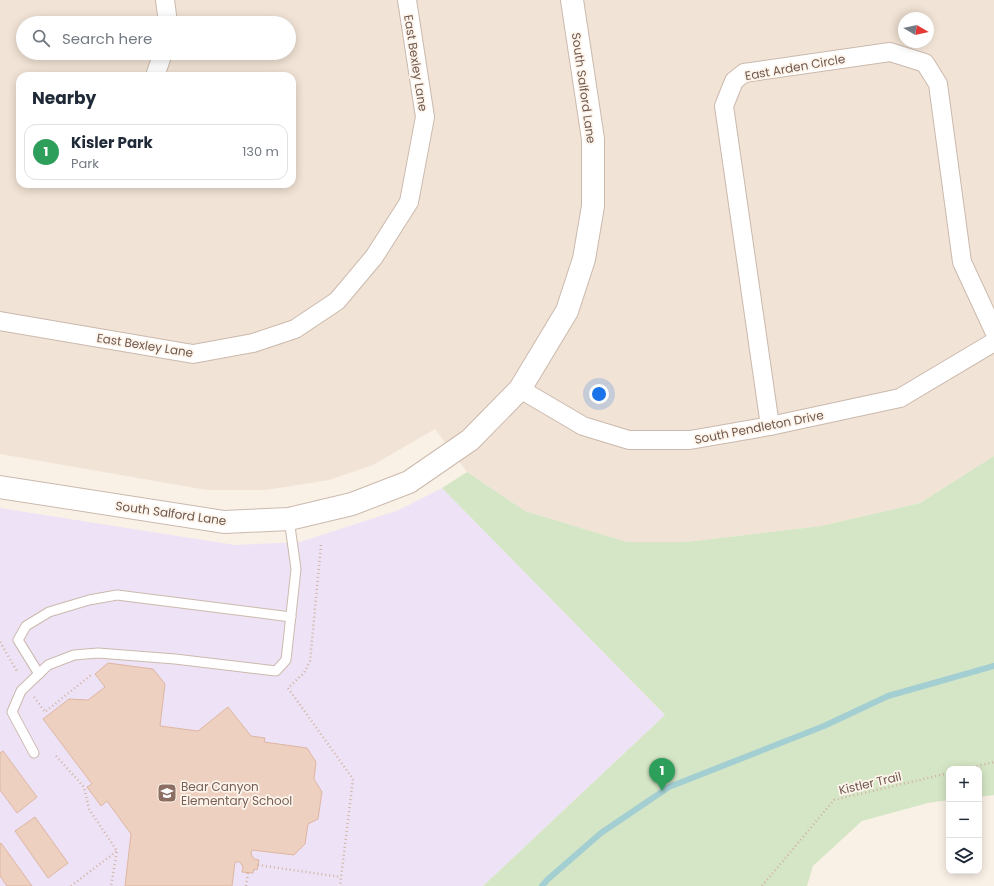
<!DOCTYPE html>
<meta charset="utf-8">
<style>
body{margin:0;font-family:Poppins,sans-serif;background:#f2f2f3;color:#1f2937}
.controls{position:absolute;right:12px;bottom:12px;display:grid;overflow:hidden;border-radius:8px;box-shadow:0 2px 10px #0003}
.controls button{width:36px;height:36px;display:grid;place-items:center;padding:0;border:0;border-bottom:1px solid #e0e1e3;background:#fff;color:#1f2937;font:20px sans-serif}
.compass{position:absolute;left:898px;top:12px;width:36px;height:36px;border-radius:50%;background:#fff;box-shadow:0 2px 10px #0003;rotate:99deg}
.you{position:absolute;left:599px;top:394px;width:14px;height:14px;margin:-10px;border:3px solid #fff;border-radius:50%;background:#1a73e8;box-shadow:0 0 0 6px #1a73e833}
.badge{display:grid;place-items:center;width:26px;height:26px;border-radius:50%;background:#b45309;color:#fff;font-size:13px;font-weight:700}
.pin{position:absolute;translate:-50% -33px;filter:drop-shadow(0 1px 2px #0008)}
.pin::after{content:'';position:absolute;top:21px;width:14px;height:12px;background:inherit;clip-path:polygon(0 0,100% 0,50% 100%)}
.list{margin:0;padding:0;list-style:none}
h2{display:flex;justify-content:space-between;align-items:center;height:52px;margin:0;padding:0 16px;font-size:17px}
h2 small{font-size:13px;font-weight:400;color:#747a83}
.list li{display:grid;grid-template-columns:26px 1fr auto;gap:12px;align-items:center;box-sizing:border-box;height:56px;margin:0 8px 8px;padding:0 8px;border:1px solid #e0e1e3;border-radius:12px}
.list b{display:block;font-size:15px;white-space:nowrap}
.list p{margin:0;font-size:13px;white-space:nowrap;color:#747a83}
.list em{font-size:13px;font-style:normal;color:#747a83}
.icon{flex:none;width:22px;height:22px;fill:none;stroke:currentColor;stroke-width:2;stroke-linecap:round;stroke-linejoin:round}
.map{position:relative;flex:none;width:994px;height:886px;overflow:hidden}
.search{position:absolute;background:#fff;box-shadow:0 2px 10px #0003;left:16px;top:16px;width:280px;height:44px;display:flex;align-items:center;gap:10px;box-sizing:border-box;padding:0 14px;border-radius:22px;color:#747a83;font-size:15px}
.panel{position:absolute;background:#fff;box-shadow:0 2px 10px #0003;left:16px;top:72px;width:280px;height:116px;border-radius:12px}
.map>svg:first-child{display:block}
.residential{fill:#f1e3d5;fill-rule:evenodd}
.education{fill:#eee3f6}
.green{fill:#d5e6c6}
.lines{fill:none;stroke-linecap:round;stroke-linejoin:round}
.stream{stroke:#a3ced2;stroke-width:6}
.building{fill:#edd0c0;stroke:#deb6a2}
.service-casing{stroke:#cbb9ad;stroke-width:11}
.minor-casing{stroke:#cbb9ad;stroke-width:20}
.tertiary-casing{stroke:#cbb9ad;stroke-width:24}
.path{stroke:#d1b3a3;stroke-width:2.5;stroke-dasharray:1 3;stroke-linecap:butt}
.service{stroke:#fff;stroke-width:9}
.minor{stroke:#fff;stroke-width:18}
.tertiary{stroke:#fff;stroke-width:22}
.labels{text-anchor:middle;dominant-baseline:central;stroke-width:3.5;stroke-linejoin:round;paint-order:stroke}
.street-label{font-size:12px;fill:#71584d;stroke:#fdf5ec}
.education-label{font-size:12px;fill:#785e54;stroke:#fdf5ec;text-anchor:start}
</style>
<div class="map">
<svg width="994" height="886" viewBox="0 0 994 886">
<rect width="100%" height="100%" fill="#faf1e6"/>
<path class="residential" d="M0,0H994V456L920,503L821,526L686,542H627L525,511L467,472L435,429L373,465L329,480L266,490H207L0,454ZM904,18H928V42H904ZM23,23H289V53H23ZM20,76H292V184H20Z"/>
<path class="education" d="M442,488L665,715L483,886H0V508L235,545L300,542L399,510Z"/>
<path class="green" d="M994,456V795L979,797V769H949V800L928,803L862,821L813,866L807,886H483L665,715L442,488L467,472L525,511L627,542H686L821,526L920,503Z"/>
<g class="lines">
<path class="stream" d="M542,886L547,880L601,833L669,787L824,726L888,696L994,666"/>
</g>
<g class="building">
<path d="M108,663L153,669L165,684L160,726L198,731L228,707L251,736L265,738L264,742L307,748L316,762L314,779L322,792L318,819L308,824L305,844L294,855L252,850L251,854L254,859L259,860L257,870L254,869L253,873L242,872L243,867L240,862H235L232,886H125L131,834L107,801L101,806L87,787L92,784L43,719L69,699L88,700L105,687L95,674Z"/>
<path d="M3,751L37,797L17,813L0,790V753Z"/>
<path d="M35,817L68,863L48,878L15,831Z"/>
<path d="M1,843L32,886H7L0,876V844Z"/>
</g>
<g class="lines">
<defs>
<g id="service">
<path d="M39,674L18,640L26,626L49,612L89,600L117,595L291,617"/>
<path d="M34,753L12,712L21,691L48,665L74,655L98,653L175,659L276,671L286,660L296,569L289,519"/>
</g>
<g id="minor">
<path d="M165,0L168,23"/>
<path d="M155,76L163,53"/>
<path d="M0,321L193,354L253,343L295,329L337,301L374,257L409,202L425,117L407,0"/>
<path d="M520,389L583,426L629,440H690L770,426L900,398L994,342"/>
<path d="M770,426L724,106L734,81L744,73L890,52L925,63L938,84L962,262L994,331"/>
</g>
<path id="tertiary" d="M0,487L224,522L289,519L352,504L409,482L470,440L520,389L567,311L584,259L593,206V139L572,0"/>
</defs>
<use href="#service" class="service-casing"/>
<use href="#minor" class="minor-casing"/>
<use href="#tertiary" class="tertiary-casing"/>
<g class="path">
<path d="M321,545L310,661L304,673L288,688L353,779L340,886"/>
<path d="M0,642L18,673"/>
<path d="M34,697L45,712L91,675"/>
<path d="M56,756L84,787L89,809L117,851L111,886"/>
<path d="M965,769L994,762"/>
<path d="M258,865L341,877"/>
<path d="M71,886L117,851"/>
<path d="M246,886L248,873"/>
<path d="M762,886L834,800L949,773"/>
</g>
<use href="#service" class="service"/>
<use href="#minor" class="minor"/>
<use href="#tertiary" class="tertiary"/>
</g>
<defs>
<symbol id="school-square" viewBox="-11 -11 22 22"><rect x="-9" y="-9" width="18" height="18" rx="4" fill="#8d6e63" stroke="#fdf5ec"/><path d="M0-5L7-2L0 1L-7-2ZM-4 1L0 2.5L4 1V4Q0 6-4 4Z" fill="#fff"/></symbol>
</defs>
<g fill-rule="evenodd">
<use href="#school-square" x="156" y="782" width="22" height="22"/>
</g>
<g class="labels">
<g class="street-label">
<text transform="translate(416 63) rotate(81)">East Bexley Lane</text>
<text transform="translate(795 67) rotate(-10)">East Arden Circle</text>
<text transform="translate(584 88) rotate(82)">South Salford Lane</text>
<text transform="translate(145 345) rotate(9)">East Bexley Lane</text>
<text transform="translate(759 427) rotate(-11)">South Pendleton Drive</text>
<text transform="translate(171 513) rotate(8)">South Salford Lane</text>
<text transform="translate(870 783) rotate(-13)">Kistler Trail</text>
</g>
<g class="education-label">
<text x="181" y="786">Bear Canyon<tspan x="181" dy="14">Elementary School</tspan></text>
</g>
</g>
</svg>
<div class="controls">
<button>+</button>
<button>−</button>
<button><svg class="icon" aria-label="layers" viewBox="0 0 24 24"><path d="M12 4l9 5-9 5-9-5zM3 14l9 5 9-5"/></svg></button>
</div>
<svg class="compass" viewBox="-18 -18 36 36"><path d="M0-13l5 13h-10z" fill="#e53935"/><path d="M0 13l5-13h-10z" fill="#747a83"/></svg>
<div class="you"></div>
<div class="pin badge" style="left:662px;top:791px;background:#2e9e5b">1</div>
<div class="search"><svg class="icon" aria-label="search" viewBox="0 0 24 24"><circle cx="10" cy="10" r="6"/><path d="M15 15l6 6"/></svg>Search here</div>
<section class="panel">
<h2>Nearby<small></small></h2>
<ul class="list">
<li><span class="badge" style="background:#2e9e5b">1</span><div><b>Kisler Park</b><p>Park</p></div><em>130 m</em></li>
</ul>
</section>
</div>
